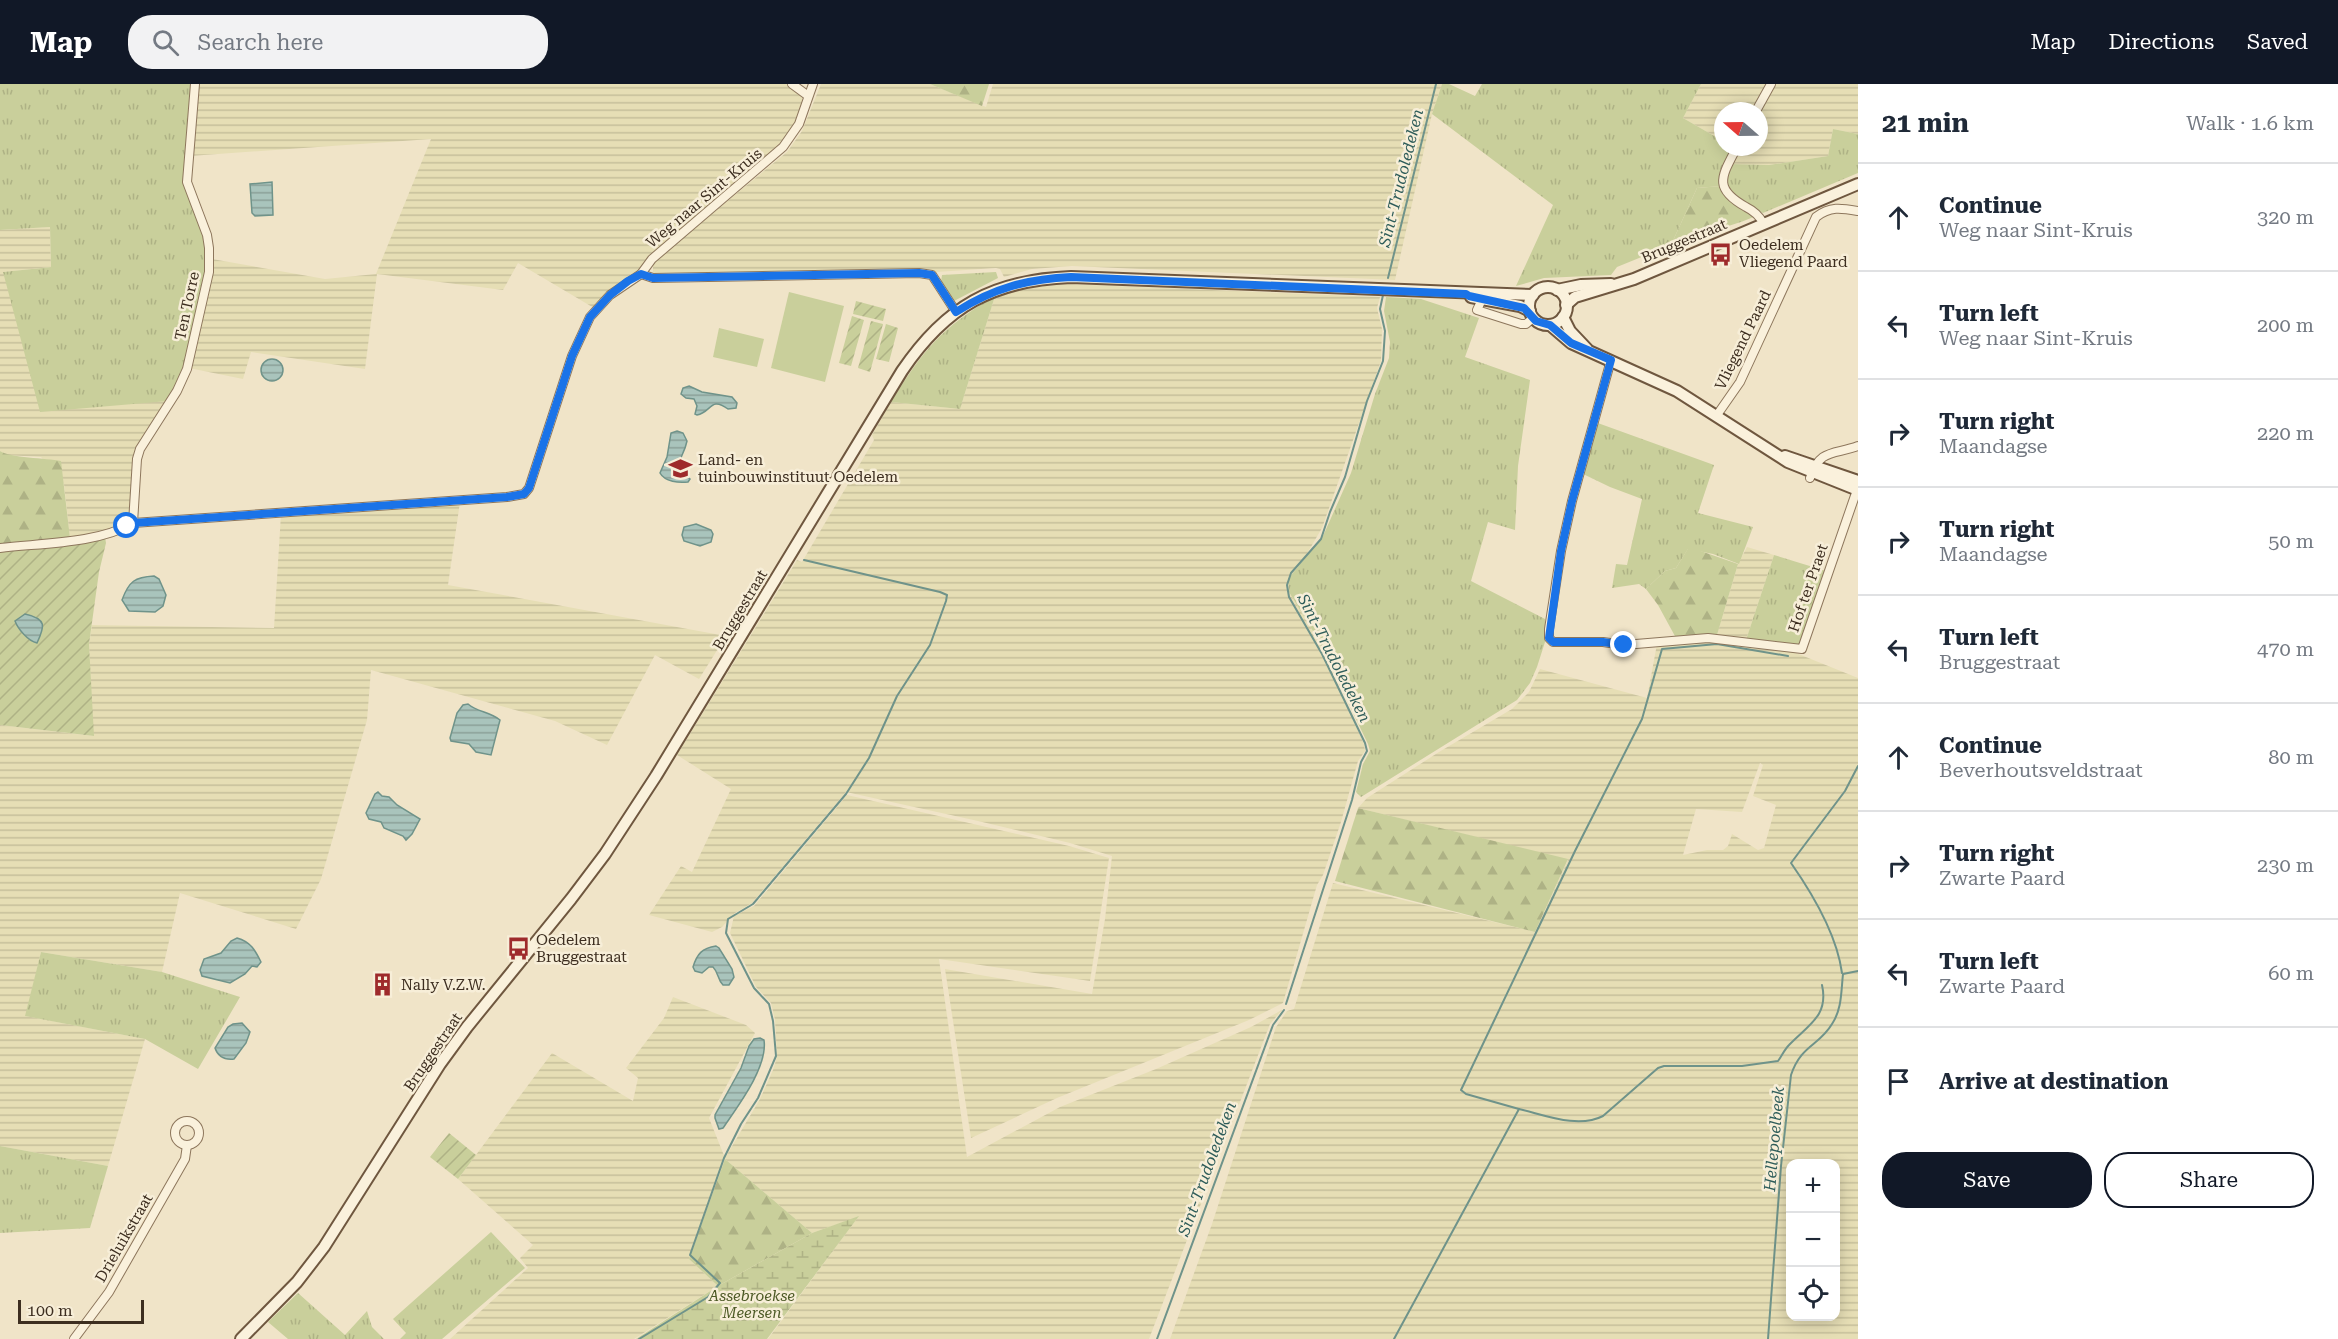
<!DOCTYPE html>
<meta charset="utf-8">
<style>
body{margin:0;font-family:"Roboto Serif",serif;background:#f2f2f3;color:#1f2937}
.controls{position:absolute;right:18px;bottom:18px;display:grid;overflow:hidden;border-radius:12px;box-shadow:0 3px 15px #0003}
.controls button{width:54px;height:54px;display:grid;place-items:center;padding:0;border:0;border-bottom:2px solid #e0e1e3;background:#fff;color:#1f2937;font:30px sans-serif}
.compass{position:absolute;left:1714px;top:18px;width:54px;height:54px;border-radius:50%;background:#fff;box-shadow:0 3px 15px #0003;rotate:290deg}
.scale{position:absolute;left:18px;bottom:15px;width:126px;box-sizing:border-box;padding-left:6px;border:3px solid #3d2e20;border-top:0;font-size:16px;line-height:21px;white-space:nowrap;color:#3d2e20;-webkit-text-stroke:4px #f7eed8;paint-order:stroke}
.stop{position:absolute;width:18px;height:18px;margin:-14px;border:4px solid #1a73e8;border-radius:50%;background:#fff}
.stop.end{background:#1a73e8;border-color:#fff;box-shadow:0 2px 6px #0008}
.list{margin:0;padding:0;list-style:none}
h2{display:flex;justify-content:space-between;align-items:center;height:78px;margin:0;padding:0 24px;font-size:26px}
h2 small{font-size:20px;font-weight:400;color:#747a83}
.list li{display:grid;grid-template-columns:39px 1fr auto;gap:18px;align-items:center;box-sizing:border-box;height:108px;padding:0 24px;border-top:2px solid #e0e1e3}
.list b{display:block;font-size:22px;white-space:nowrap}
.list p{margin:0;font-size:20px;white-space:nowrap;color:#747a83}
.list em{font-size:20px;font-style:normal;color:#747a83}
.actions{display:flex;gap:12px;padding:18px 24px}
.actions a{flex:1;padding:14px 0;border:2px solid #111827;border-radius:24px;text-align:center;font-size:21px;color:#111827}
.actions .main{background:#111827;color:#fff}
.icon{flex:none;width:33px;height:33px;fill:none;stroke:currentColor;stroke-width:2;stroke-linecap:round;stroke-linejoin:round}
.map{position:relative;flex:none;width:1858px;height:1255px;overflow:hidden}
header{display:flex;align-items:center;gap:36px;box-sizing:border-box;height:84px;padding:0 30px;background:#111827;color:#fff}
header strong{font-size:28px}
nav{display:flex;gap:33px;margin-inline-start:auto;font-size:21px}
.search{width:420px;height:54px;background:#f2f2f3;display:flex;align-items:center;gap:15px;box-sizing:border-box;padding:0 21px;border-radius:24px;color:#747a83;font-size:22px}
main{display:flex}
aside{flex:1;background:#fff}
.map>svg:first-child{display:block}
.farmland{fill:url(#farmland-rules);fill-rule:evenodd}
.grass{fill:url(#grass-tufts)}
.forest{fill:url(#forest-firs)}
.wetland{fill:url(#wetland-marsh)}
.garden{fill:url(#garden-furrows)}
.pitch{fill:#c9cf9b}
.water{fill:url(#water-rules);stroke:#6f938a;stroke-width:1.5}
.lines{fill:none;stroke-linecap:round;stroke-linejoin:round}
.stream{stroke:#6f938a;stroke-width:2}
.street-casing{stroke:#8d765c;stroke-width:10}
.secondary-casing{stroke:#6f573f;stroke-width:14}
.street{stroke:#faf1dc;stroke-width:8}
.secondary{stroke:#faf1dc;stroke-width:10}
.route{stroke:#1a73e8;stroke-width:8}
.labels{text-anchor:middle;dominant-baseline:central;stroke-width:5;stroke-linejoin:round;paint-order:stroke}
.street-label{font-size:15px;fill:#3d2e20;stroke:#f7eed8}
.poi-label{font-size:15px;fill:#3d2e20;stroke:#f7eed8;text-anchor:start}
.park-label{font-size:15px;font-style:italic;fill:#4d5a26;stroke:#f7eed8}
.water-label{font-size:16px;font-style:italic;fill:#2f5d5a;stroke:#f7eed8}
</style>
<header>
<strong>Map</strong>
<div class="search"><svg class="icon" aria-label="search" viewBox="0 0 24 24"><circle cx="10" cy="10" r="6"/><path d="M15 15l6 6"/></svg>Search here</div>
<nav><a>Map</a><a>Directions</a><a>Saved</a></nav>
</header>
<main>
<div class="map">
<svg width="1858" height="1255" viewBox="0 0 1858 1255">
<defs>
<pattern id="farmland-rules" width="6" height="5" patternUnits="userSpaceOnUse" patternTransform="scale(1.5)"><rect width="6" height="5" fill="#e6deb5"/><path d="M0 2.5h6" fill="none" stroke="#c6bf9b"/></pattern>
<pattern id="grass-tufts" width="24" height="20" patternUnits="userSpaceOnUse" patternTransform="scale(1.5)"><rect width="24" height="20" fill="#c9cf9b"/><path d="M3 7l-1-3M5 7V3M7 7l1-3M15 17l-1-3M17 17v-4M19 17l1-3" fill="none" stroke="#aeb285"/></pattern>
<pattern id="forest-firs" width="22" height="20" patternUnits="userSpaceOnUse" patternTransform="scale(1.5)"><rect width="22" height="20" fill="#c9cf9b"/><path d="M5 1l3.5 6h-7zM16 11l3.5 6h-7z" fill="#aeb285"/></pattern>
<pattern id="wetland-marsh" width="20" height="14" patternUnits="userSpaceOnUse" patternTransform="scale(1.5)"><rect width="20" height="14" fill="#c9cf9b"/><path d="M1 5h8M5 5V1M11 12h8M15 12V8" fill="none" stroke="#aeb285"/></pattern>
<pattern id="garden-furrows" width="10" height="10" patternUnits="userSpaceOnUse" patternTransform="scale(1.5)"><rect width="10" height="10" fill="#c9cf9b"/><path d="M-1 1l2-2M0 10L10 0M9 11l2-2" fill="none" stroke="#aeb285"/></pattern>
<pattern id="water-rules" width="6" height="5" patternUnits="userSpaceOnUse" patternTransform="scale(1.5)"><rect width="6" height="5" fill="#a9c4bc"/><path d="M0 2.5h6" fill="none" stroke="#8ba098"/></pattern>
</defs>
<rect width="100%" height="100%" fill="#f0e4c8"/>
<g class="farmland">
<path d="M197,0H789L801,11L804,20L792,48L780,64L594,224L518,179L503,206L377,190L365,285L251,268L243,295L189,284L212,175L325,195L376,190L431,55L190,72Z"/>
<path d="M821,0H930L986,23L993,0H1442L1432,30L1395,196L1072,182L1032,185L1004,193L1000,185L996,184L936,188L657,190L653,188V179L656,176L787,68L802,47Z"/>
<path d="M1701,0H1858V50L1833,45L1828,72L1769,81L1730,80L1738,66L1732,63H1759V27H1723V57L1683,34Z"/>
<path d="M50,143L51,183L3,188L168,317L146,347L137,366L129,434L115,445L70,454L64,400L41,373L5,371L0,367V146Z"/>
<path d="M1067,200L1380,213L1377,224L1382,245L1381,277L1322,444L1305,473L1288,495L1289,508L1316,552L1364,660L1365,667L1358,677L1341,738L1323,791L1317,801L1283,919L1249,936L1057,1014L971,1054L945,885L1092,910L1105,835L1112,772L1070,759L978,737L846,708L752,819L735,829L722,843L712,848L649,831L681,782L692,788L731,705L677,671L797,476L802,478L874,356L872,351L891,318L960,325L995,212L1022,204Z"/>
<path d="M460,418L448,501L726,552L699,595L655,571L607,661L555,637L371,586L367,636L321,795L296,845L180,809L162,888L41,868L26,932L145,955L108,1082L0,1062V641L93,652L89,560L92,541L274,544L281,430Z"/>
<path d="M1747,463L1774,471L1746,556L1717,551L1738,480Z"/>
<path d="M1712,556L1791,567L1858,594V1255H1170L1212,1140L1276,943L1287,927L1294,925L1333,799L1535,848L1568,776L1358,724L1367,714L1439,668L1512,625L1529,608L1540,585L1647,614L1657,560ZM1760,679L1763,681L1753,712L1776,721L1764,764L1758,766L1732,750L1728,762L1723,766H1707L1683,771L1696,725L1742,728ZM1790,1080H1836V1232H1790Z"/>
<path d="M847,711L1069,762L1109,774L1090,897L939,875L967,1073L1060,1023L1156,985L1251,943L1282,926L1270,940L1149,1255H768L858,1133L812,1149L725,1075L689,1175L718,1202L634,1255H450L528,1184L520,1174L533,1161L458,1095L552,969L633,1017L638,994L626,984L664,934L673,913L746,941L755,949L709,1034L725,1074L760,1015L773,986L777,973L775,936L771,919L756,903L730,849L734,832L754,822Z"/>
</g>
<g class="grass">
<path d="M0,0H193L184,90L205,152L208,176L183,290L168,317L40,328L3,188L51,183L50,143L0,146Z"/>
<path d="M1442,0H1449L1475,12L1482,0H1701L1683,34L1723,57V63L1734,64L1721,102L1697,104L1671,161L1617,183L1611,191L1544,194L1516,202L1553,121L1432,30Z"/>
<path d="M1833,45L1858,50V89L1763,129L1736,115L1725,101L1730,80L1769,81L1828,72Z"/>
<path d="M996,188L998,194L954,217L951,216L941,198L942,191Z"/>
<path d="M995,212L960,325L891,318C923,266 941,244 995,212Z"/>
<path d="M1386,213L1421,215L1479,234L1465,273L1530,296L1518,382L1515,446L1488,438L1471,497L1545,535V558L1537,583L1530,599L1517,616L1361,713L1356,708L1363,680L1370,667L1368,660L1316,552L1289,508L1288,495L1323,452L1351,389L1375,310L1389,274L1390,258L1384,227Z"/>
<path d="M1595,338L1714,381L1698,429L1753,443L1739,480L1713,470L1688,465L1676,484L1665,487L1646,505L1639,500L1612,504L1616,480L1627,481L1642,415L1610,403L1581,389Z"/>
<path d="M1774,471L1826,487L1799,562L1746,556Z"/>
<path d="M41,868L162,888L240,913L198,985L145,955L25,932Z"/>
<path d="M0,1062L108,1082L90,1144L0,1149Z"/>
<path d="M491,1148L525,1184L442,1255H400L406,1249L393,1235Z"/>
<path d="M298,1209L345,1251L367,1227L372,1243L384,1255H288L268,1238Z"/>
</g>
<g class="forest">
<path d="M930,0H989L982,22Z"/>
<path d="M1721,102C1728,118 1742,123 1756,132C1738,140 1719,144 1700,152C1691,156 1684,163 1675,167L1671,161L1697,104Z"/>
<path d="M0,367C10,374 46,374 61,377L70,454L0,463Z"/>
<path d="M1689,463L1738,480L1717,551L1676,554L1658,521L1646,505L1665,487L1676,484Z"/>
<path d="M1358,724L1568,775L1535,848L1335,797Z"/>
<path d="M725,1075L812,1149L718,1202L689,1175Z"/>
</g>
<path class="wetland" d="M859,1132L767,1255H636L718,1202L812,1149Z"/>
<g class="garden">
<path d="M856,217L886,225L883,237L853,230Z"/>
<path d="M852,232L864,236L851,282L839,279Z"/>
<path d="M871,237L883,240L870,288L858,284Z"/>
<path d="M886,240L898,244L889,278L876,275Z"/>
<path d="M105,453L106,459L99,488L89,560L94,652L0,641V464Z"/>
<path d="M449,1049L476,1071L458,1095L430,1073Z"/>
</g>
<g class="pitch">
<path d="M789,208L844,222L825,298L771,284Z"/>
<path d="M719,244L764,255L757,283L713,273Z"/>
</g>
<g class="water">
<path d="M272,98L273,131L255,132L252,129L250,100Z"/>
<circle cx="272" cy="286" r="11"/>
<path d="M689,302L702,308L732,313L737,319L736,324L728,325C710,312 712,328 697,331L695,330L697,322L694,315L686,314L681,310L683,304Z"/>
<path d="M677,347L683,349L687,357C683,377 671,377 690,395L688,398C679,399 665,398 660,389L667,373L671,349Z"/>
<path d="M696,440L711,446L713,450L711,458L700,462L684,457L682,451L684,443Z"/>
<path d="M154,492L159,495L166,511L163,522L155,528L129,527L122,516C129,497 135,493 154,492Z"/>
<path d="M25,530C47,535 45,542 37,559C28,557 18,545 15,537Z"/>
<path d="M468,620C477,628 491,628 500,636L491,671L476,668L469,660L451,657L450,654L457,629L463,621Z"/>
<path d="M378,708L382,712L389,713L397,721L420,735L412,750L406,756L403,752L384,744L381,738L369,735L366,729L375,710Z"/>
<path d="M237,854C251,858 255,866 261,878L257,883L252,882L245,890L230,899L202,892L200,886L204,875L221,869L231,857Z"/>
<path d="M716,862L719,864L732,885L734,893L729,901H723C717,895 719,889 713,883H709L702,889L695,887L693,883C697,870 702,864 716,862Z"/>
<path d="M242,939L250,948L246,959L234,975C225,976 218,973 215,964L228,943L233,940Z"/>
<path d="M760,954L764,956C768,983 738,1022 723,1044L719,1045L715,1034V1031L741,984L749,962L754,955Z"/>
</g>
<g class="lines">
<g class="stream">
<path d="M1388,194L1436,0"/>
<path d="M1842,889C1837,852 1812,809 1791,779L1845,707L1858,682"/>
<path d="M1286,920L1352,716L1361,678L1367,667L1365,659L1322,570L1289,513L1287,501L1291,489L1321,455L1330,428L1345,393L1367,317L1383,277L1385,247L1380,225L1383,211"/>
<path d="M1519,1025L1466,1010L1461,1006L1575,767L1642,635L1662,565L1717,560L1788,572"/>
<path d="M639,1255L708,1213L720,1199L690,1171L724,1074L741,1040L758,1014L776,972L773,937L769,920L754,904L726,849L728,835L753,820L846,710L869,674L897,612L930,561L946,517L947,511L940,508L804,476"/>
<path d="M1157,1255L1273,941L1284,926"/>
<path d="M1394,1255L1519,1025C1545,1031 1578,1045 1603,1032L1658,984L1664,982H1742L1778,977C1782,972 1784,966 1789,961C1808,941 1829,932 1822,901"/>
<path d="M1768,1255L1781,1082L1791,991C1801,961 1819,962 1832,940C1842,925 1841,908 1843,890L1858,887"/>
</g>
<defs>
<g id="street">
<path d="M792,0L807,11"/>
<path d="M1756,27L1771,0"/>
<path d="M1737,63C1722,92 1712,104 1746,123C1754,127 1759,131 1763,139"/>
<path d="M641,190L653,194L919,189L932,191L956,228"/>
<path d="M1484,211L1477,226L1521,240H1526L1533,234"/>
<path d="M1611,276L1572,417L1561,467L1549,545V554L1553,558H1603L1624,561L1708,554L1802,565L1858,403"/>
<path d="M1717,331L1740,298L1816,133C1830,122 1841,124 1858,127"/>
<path d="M1810,394C1820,364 1834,371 1858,362"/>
<path d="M133,439L137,375L140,365L177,307L187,285L209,188V164L207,151L187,98L195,0"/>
<path d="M0,464C41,459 97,460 133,439L507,413L524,410L529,404L572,272L590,233L610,211L641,190L652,175L783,63L799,40L813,0"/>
<circle cx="187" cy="1049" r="12"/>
<path d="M74,1255L109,1208L185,1075L187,1061"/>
</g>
<g id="secondary">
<circle cx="1548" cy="222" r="19"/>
<path d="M1557,206L1581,201L1611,200"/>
<path d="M1471,213L1520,222L1530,227"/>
<path d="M1566,221L1575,213L1634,195L1858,100"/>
<path d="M1563,233L1570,247L1587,265"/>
<path d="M1550,241L1571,259L1677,307L1788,378L1858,406"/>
<path d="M1785,372L1858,397"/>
<path d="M241,1255L297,1198L324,1163L440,980L467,943L571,815L605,770L656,692L902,287C946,222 993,196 1071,193L1533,211"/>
</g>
</defs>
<use href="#street" class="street-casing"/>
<use href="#secondary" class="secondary-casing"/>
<use href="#street" class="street"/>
<use href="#secondary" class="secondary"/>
</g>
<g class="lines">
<path class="route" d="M127,442L133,439L507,413L524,410L529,404L572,272L590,233L610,211L628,197L641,190L653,194L919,189L932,191L956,228C993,204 1028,195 1071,193L1466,210L1469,212L1524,224L1536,237L1550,241L1571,259L1611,276L1572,417L1561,467L1549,554L1553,558H1603L1624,561"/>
</g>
<defs>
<symbol id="bus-bare" viewBox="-9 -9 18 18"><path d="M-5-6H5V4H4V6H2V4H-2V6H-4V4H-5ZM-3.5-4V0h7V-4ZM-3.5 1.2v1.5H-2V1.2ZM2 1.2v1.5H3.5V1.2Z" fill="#9e2a2b" stroke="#f7eed8" stroke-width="2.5" paint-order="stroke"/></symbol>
<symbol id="school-bare" viewBox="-9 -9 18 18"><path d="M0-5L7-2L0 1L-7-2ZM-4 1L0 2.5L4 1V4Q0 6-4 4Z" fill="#9e2a2b" stroke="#f7eed8" stroke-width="2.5" paint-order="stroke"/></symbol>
<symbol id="building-bare" viewBox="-9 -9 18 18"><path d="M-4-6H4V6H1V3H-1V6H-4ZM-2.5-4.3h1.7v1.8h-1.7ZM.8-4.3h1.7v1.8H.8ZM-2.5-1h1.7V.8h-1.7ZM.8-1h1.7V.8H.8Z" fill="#9e2a2b" stroke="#f7eed8" stroke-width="2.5" paint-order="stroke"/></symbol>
</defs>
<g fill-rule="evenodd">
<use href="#bus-bare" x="1704" y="154" width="33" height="33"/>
<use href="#school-bare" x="664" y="368" width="33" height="33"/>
<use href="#bus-bare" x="502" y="848" width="33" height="33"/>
<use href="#building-bare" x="366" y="884" width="33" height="33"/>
</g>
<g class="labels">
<g class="street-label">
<text transform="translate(704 114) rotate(-40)">Weg naar Sint-Kruis</text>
<text transform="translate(1684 157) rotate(-23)">Bruggestraat</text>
<text transform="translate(187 222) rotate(-78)">Ten Torre</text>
<text transform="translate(1743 256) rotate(-64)">Vliegend Paard</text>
<text transform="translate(1808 504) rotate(-71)">Hof ter Praet</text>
<text transform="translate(740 526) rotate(-59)">Bruggestraat</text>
<text transform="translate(433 968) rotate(-56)">Bruggestraat</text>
<text transform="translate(124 1154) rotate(-60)">Drieluikstraat</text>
</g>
<g class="poi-label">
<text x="1739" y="161">Oedelem<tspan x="1739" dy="17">Vliegend Paard</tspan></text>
<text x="698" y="376">Land- en<tspan x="698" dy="17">tuinbouwinstituut Oedelem</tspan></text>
<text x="536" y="856">Oedelem<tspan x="536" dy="17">Bruggestraat</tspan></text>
<text x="401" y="901">Nally V.Z.W.</text>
</g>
<g class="park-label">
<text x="752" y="1212">Assebroekse<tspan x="752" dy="17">Meersen</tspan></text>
</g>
<g class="water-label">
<text transform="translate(1401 94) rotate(-76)">Sint-Trudoledeken</text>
<text transform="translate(1334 574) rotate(63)">Sint-Trudoledeken</text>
<text transform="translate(1774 1055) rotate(-85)">Hellepoelbeek</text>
<text transform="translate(1207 1085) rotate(-70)">Sint-Trudoledeken</text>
</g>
</g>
</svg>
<div class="controls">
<button>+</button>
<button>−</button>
<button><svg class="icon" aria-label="locate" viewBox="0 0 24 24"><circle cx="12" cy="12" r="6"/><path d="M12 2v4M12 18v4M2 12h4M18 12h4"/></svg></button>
</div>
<svg class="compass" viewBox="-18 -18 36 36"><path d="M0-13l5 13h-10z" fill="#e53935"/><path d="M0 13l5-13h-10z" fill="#747a83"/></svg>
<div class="scale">100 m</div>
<div class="stop" style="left:127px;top:442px"></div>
<div class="stop end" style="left:1624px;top:561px"></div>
</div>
<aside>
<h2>21 min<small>Walk · 1.6 km</small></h2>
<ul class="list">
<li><svg class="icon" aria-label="ahead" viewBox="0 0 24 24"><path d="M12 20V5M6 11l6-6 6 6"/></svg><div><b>Continue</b><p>Weg naar Sint-Kruis</p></div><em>320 m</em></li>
<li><svg class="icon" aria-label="left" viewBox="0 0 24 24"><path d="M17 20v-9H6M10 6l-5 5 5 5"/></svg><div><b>Turn left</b><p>Weg naar Sint-Kruis</p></div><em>200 m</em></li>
<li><svg class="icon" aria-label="right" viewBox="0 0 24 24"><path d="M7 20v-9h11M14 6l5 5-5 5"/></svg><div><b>Turn right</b><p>Maandagse</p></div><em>220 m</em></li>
<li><svg class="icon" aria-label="right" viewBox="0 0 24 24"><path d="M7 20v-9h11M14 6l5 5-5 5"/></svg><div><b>Turn right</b><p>Maandagse</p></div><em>50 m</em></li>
<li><svg class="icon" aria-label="left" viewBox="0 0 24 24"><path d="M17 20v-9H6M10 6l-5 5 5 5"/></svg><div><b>Turn left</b><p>Bruggestraat</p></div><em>470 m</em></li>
<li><svg class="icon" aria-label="ahead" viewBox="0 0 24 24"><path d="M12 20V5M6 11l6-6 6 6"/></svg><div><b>Continue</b><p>Beverhoutsveldstraat</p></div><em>80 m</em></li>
<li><svg class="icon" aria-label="right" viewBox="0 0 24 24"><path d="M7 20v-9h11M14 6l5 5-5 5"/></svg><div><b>Turn right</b><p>Zwarte Paard</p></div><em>230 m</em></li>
<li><svg class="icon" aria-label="left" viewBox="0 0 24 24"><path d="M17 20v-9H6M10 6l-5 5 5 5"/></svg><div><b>Turn left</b><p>Zwarte Paard</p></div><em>60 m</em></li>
<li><svg class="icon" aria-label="arrive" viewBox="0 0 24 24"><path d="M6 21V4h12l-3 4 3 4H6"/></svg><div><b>Arrive at destination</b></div></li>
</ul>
<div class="actions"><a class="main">Save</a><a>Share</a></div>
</aside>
</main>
